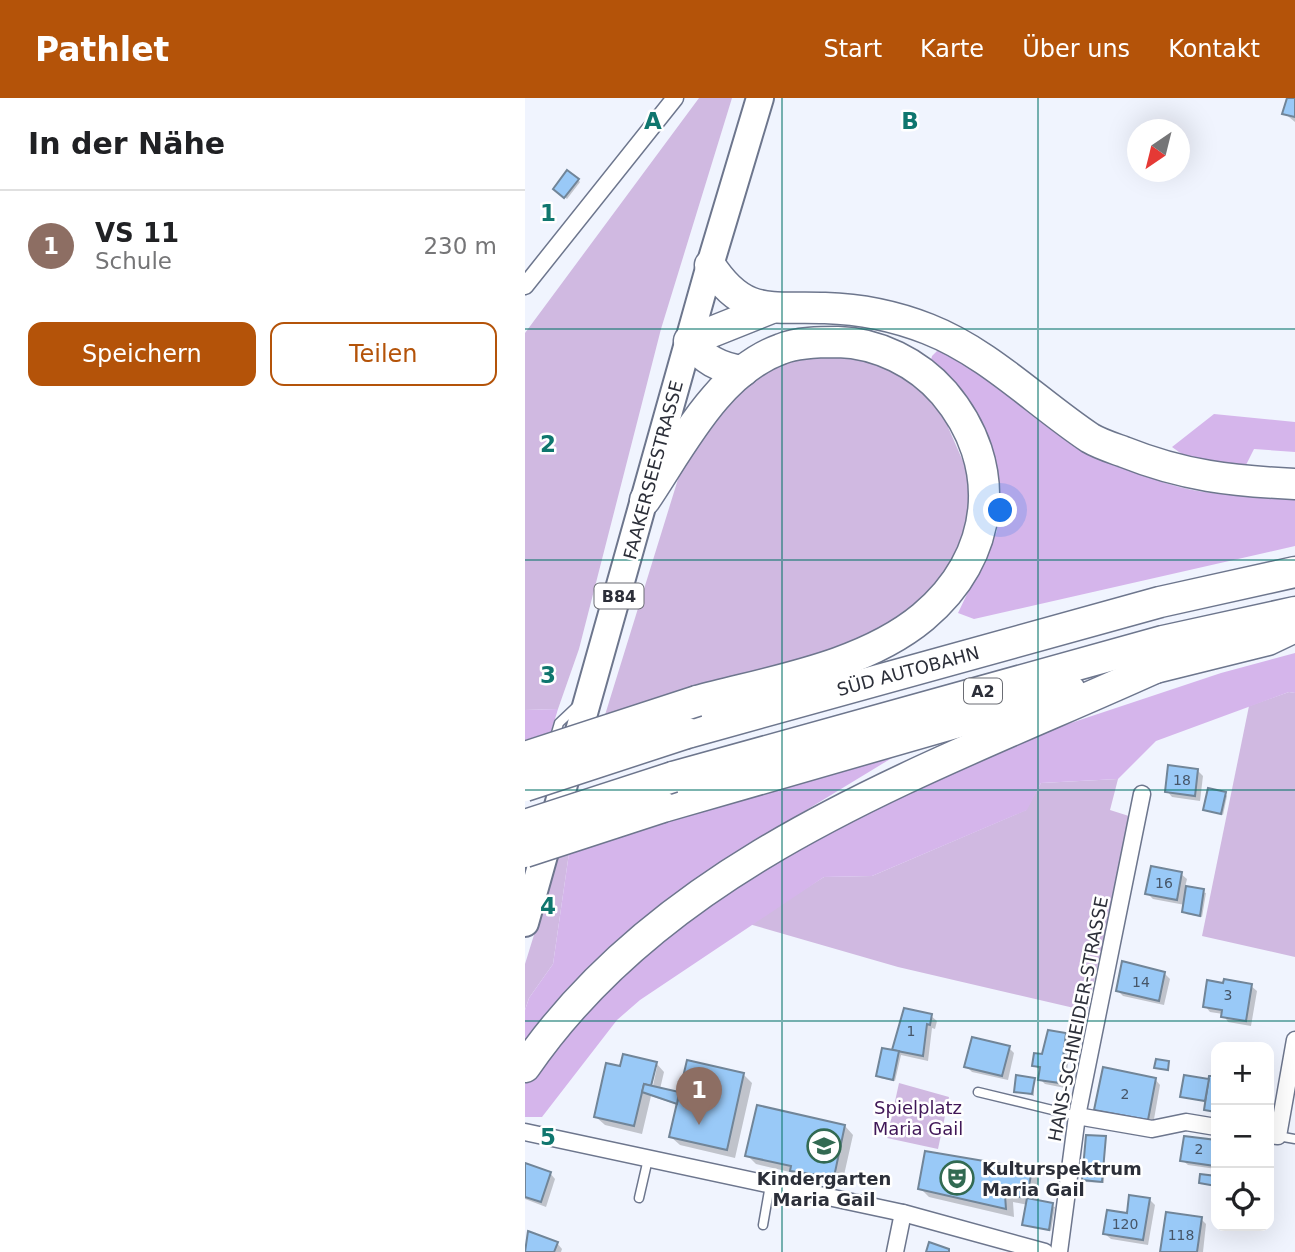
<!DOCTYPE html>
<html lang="de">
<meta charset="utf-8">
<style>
body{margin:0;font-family:"DejaVu Sans",sans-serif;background:#f6f6f6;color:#202124}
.controls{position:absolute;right:21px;bottom:21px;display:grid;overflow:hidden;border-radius:14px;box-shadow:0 7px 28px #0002}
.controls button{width:63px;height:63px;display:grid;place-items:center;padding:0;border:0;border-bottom:2px solid #e0e0e0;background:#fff;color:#202124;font:35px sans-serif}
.compass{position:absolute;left:602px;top:21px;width:63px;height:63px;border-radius:50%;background:#fff;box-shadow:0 7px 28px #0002;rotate:215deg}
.you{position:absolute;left:476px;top:413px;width:24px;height:24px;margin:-18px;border:5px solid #fff;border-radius:50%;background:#1a73e8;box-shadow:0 0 0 10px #1a73e833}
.badge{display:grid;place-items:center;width:46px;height:46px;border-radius:50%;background:#b45309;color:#fff;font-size:23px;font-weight:700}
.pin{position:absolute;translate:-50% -58px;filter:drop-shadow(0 2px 4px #0008)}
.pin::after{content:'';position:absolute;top:37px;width:24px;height:21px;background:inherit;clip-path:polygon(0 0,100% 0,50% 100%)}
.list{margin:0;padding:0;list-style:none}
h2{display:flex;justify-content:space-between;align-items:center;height:91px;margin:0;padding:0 28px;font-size:30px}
h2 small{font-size:23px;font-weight:400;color:#757577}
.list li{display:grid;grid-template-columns:46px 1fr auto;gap:21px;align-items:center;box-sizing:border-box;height:112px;padding:0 28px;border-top:2px solid #e0e0e0}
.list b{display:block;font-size:26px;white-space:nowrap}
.list p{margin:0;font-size:23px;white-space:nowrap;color:#757577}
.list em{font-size:23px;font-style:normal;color:#757577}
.actions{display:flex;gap:14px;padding:21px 28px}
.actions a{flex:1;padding:16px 0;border:2px solid #b45309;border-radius:14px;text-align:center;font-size:24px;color:#b45309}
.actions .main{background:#b45309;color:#fff}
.icon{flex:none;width:38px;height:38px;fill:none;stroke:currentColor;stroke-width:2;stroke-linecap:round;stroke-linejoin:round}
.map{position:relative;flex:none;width:770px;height:1154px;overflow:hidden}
header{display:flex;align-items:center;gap:42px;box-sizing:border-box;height:98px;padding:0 35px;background:#b45309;color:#fff}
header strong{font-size:33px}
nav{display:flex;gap:38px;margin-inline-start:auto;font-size:24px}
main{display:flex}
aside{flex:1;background:#fff}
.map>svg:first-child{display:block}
.green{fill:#d0b9e1}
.forest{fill:#d5b5eb}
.shadow{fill:#0003;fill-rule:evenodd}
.building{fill:#99c9f7;stroke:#718598;stroke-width:2}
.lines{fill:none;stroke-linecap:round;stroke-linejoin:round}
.lane-casing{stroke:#6d768d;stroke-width:11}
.street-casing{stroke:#6d768d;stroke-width:19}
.primary-casing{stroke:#6d768d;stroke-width:30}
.highway-casing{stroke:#6d768d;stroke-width:33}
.lane{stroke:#fff;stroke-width:8}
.street{stroke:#fff;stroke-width:16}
.primary{stroke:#fff;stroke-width:26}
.highway{stroke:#fff;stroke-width:30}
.highway-bridge-casing{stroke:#6d768d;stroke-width:33;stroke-linecap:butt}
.highway-bridge{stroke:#fff;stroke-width:30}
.grid{fill:none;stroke:#0f766e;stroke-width:2;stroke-opacity:0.55}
.labels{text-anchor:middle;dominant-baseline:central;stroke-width:5;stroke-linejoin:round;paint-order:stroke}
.number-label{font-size:14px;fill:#475668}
.shield{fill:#fff;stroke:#6b6d74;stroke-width:2}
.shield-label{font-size:16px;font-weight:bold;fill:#2c2f39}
.street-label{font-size:18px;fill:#2c2f39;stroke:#fff}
.park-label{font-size:18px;fill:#401757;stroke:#fff}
.poi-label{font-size:18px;font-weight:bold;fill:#2c2f39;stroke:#fff;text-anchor:start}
.grid-label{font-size:23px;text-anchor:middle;font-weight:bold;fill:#0f766e;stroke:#fff;stroke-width:5;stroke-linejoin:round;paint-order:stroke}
</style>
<header>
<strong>Pathlet</strong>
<nav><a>Start</a><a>Karte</a><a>Über uns</a><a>Kontakt</a></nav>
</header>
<main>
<aside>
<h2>In der Nähe<small></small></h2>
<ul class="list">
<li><span class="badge" style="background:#8d6e63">1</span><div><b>VS 11</b><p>Schule</p></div><em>230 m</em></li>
</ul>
<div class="actions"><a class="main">Speichern</a><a>Teilen</a></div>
</aside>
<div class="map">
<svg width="770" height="1154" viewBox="0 0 770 1154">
<rect width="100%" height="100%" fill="#f0f4fe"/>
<g class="green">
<path d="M174,0H207L136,231L54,551L33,611L0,612V235Z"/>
<path d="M289,252L367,265L425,315L423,329L451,393L429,474L372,528L302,553L80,617L158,365L221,280Z"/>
<path d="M764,594L770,595V859L677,838L724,608Z"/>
<path d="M593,681L585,712L607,719L562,913L373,869L224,826L299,779L347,778L501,712L516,685Z"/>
<path d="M44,755L28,866L4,900L0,912V866L33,759Z"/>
<path d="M374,985L424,999L413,1051L362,1040Z"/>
</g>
<g class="forest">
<path d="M415,250L428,255C504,308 585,380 679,394C708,398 740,397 770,398V448L449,521L433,515L472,433L473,385L469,363L405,266L407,258Z"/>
<path d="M689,316L770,324V354L729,351L716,377L661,359L647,349Z"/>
<path d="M770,555V595L764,594L631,643L593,681L516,685L502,712L347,778L299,779L115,902L92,922L17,1019H0V986L22,950L95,874L198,795L348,707L471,650L696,575Z"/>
<path d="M33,611L26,634L0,642V612Z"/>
<path d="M380,652L219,750L142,811L0,946V912L4,900L28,866L44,755L132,727L135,718Z"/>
</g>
<g class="shadow">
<path d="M763,0H770V24L759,15Z"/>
<path d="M53,82L55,84L42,101L32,93Z"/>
<path d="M673,673L678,678L675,703L647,699L642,693Z"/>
<path d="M700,695L702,698L698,717L680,711Z"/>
<path d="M656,776L662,781L660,789L681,795L677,819L661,816L660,807L628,801L622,795Z"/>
<path d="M640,876L645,881L639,907L598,898L593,893Z"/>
<path d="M726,888L732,893L726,928L703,924L698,916L685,914L680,908Z"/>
<path d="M406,918L412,923L410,931L407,930L403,963L376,957L370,983L355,980L353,977L369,954Z"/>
<path d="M540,937L546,942L540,990L520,986L515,981L516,973L509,967Z"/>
<path d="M484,950L489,955L483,982L447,974L441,968Z"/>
<path d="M131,965L139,974L135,991L155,997L218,976L227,985L210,1060L155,1047L146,1039L153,1007L126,998L117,1036L80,1027L71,1019L97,971ZM129,969H132L126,997L123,996Z"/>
<path d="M691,972V1017L680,1011L682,1004L657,998L685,983Z"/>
<path d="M630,981L635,987L628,1027L577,1017L571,1011Z"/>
<path d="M509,982V998L491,993Z"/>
<path d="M320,1028L328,1037L317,1086L275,1081L269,1075L231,1066L222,1057Z"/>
<path d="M660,1039L691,1044V1071L663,1067L657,1062Z"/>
<path d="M580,1040L579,1085L561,1084L559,1081Z"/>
<path d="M0,1067L25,1075L30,1081L21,1109L0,1101Z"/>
<path d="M506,1073L514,1081L511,1104L530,1109L526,1133L499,1126L503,1107L488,1104L489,1119L404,1099L395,1090Z"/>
<path d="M624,1101L630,1107L623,1147L586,1141L580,1136Z"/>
<path d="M676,1121L681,1126L678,1154H637Z"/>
<path d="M4,1135L32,1145L37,1151L36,1154H0Z"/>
</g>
<g class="building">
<path d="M762,0H770V19L757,16Z"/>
<path d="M42,72L54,81L39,100L28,91Z"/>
<path d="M643,667L673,671L670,698L640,694Z"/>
<path d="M683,690L701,694L696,716L678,712Z"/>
<path d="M626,768L657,774L652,802L620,796Z"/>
<path d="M661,788L679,791L675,818L657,814Z"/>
<path d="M597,863L640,874L634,903L591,893Z"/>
<path d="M699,881L727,886L721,923L696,919L697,912L678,909L682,882L698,885Z"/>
<path d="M379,910L407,916L405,927L402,926L398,958L367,952Z"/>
<path d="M523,932L541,935L535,985L513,982L515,969L507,968L509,955L517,956Z"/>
<path d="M447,939L485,948L477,978L439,969Z"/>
<path d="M357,950L374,953L368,982L351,978Z"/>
<path d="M98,956L132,964L126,988L119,986L109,1028L69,1019L81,965L95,968Z"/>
<path d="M631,961L644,963L643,972L629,970Z"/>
<path d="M162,962L219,975L202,1052L144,1039Z"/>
<path d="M578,969L631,980L623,1022L569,1012Z"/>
<path d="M689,970L691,971V1014L679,1012L684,978H687Z"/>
<path d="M491,977L510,980L507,996L489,994Z"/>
<path d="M659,977L684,981L680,1003L655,999Z"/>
<path d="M119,986L154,994L152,1006L117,994Z"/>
<path d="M232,1007L320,1027L309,1079L265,1073L266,1068L220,1058Z"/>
<path d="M561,1037L581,1038L577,1084L557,1082Z"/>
<path d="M659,1038L691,1042L690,1068L655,1063Z"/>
<path d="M400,1053L507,1071L502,1100L480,1097L481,1111L393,1091Z"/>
<path d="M0,1065L26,1074L16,1104L0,1099Z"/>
<path d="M675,1076L691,1078V1088L674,1085Z"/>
<path d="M604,1097L625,1100L618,1142L578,1136L582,1112L602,1115Z"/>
<path d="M502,1100L528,1105L524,1132L497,1127Z"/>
<path d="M641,1114L677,1119L672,1154H635Z"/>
<path d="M3,1133L33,1144L29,1154H0Z"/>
<path d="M404,1144L424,1151V1154H401Z"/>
</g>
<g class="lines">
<defs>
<g id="lane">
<path d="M29,642L34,625L52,608"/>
<path d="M453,994L552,1018"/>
<path d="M753,1038L770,1041"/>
<path d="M114,1100L123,1061"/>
<path d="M238,1127L245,1087"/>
</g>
<g id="street">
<path d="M0,188L150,0"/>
<path d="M552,1018L627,1031L661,1024L691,1029"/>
<path d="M0,1034L378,1115L520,1154"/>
<path d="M744,1037L753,1038L770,942"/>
<path d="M370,1154L378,1115"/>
<path d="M534,1154L552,1018L617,696"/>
</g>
<path id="primary" d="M0,825L185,167L235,0"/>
<g id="highway">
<path d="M185,167C219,219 245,208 300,210C335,211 370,218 403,231C464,255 511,304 565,340C575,346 588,350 599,354C659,378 707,383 770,386"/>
<path d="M218,273C194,270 179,261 164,243L244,211"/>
<path d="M120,402C156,349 192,274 256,251C272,244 296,244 313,244C353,245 393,265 419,295C480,367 470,459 398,519C338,569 246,583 172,603"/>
<path d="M610,575L743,542L770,529"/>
<path d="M162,635L635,504L770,474"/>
<path d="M148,679L638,543L770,514"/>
<path d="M138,709L545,592"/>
<path d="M0,969C145,758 407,671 630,570"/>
</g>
</defs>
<use href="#lane" class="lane-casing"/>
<use href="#street" class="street-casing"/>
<use href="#primary" class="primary-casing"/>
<use href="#highway" class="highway-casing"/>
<use href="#lane" class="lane"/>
<use href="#street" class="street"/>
<use href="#primary" class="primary"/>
<use href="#highway" class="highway"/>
<defs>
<g id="highway-bridge">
<path d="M0,659L172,603"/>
<path d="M0,688L162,635"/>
<path d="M0,727L148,679"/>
<path d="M0,754L138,709"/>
</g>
</defs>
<use href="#highway-bridge" class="highway-bridge-casing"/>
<use href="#highway-bridge" class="highway-bridge"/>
</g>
<path class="grid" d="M257,0V1154M513,0V1154M0,231H770M0,462H770M0,692H770M0,923H770"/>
<defs>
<symbol id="school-ring" viewBox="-11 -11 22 22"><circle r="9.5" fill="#fff" stroke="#326a52" stroke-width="1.5"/><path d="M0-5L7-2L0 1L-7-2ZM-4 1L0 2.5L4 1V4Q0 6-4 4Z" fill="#326a52"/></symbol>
<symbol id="theatre-ring" viewBox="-11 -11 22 22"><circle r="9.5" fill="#fff" stroke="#326a52" stroke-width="1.5"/><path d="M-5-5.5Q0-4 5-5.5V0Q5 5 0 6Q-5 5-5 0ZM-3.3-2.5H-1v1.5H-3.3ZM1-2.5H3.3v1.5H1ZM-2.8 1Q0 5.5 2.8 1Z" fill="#326a52"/></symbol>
</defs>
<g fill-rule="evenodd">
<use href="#school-ring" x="280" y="1029" width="38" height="38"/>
<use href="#theatre-ring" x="413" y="1061" width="38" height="38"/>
</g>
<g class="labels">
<g class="number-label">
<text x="657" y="682">18</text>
<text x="639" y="785">16</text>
<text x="616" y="884">14</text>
<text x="703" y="897">3</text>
<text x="386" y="933">1</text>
<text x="600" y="996">2</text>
<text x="674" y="1051">2</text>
<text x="600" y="1126">120</text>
<text x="656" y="1137">118</text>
</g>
<g class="shield">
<rect x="69.5" y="485.5" width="49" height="25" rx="5"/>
<rect x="439" y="580.5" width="38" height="25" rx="5"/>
</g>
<g class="shield-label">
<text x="94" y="498">B84</text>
<text x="458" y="593">A2</text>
</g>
<g class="street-label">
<text transform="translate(128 372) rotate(-75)">FAAKERSEESTRASSE</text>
<text transform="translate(383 573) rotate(-15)">SÜD AUTOBAHN</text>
<text transform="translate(553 921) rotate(-79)">HANS-SCHNEIDER-STRASSE</text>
</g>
<g class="park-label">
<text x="393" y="1009">Spielplatz<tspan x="393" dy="21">Maria Gail</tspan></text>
</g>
<g class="poi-label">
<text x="457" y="1070">Kulturspektrum<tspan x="457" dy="21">Maria Gail</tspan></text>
<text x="299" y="1080" text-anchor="middle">Kindergarten<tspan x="299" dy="21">Maria Gail</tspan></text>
</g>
</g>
<g class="grid-label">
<text x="128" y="31">A</text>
<text x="385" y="31">B</text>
<text x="23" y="123">1</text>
<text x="23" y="354">2</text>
<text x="23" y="585">3</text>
<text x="23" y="816">4</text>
<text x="23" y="1047">5</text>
</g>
</svg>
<div class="controls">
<button>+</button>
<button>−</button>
<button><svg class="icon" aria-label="locate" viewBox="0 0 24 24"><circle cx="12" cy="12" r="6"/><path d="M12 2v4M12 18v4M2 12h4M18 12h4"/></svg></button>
</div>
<svg class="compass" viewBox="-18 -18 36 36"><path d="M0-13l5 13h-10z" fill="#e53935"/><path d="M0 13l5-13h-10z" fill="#757577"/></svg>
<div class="you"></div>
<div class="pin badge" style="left:174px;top:1027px;background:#8d6e63">1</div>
</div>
</main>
